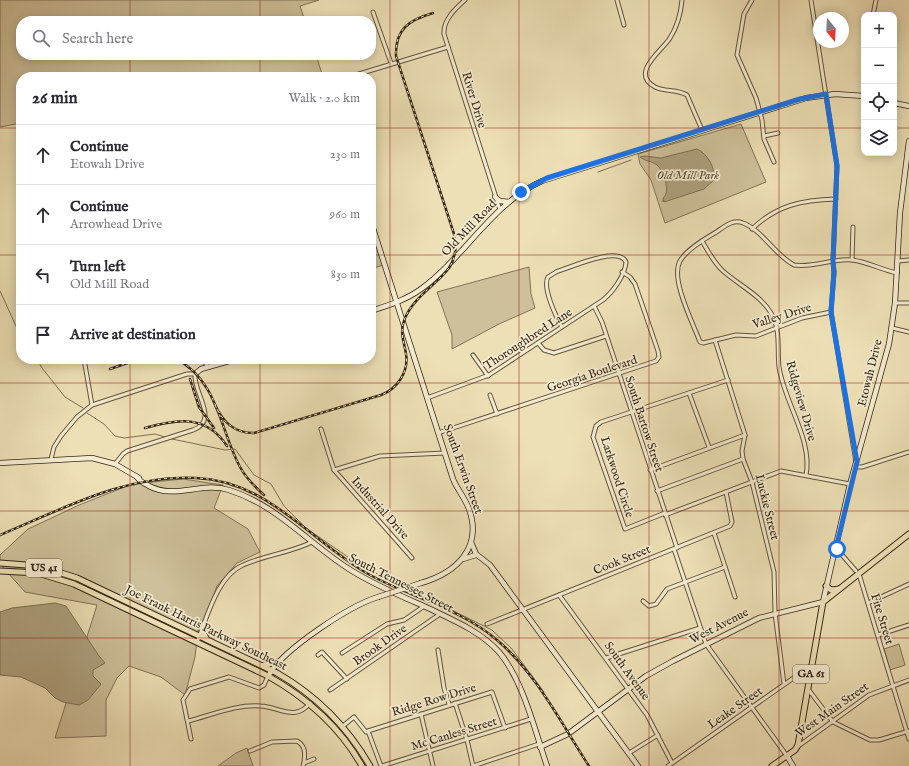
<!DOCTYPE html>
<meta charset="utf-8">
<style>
body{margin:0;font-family:"IM FELL English",serif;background:#f2f2f3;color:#2b2b33}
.controls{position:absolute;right:12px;top:12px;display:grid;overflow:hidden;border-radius:8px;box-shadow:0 2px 10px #0003}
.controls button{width:36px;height:36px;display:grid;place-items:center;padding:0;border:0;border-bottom:1px solid #e1e1e2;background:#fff;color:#2b2b33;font:20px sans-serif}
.compass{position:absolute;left:813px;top:12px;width:36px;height:36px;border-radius:50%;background:#fff;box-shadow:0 2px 10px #0003;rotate:162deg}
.stop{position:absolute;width:12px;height:12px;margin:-9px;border:3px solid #1a73e8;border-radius:50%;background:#fff}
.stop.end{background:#1a73e8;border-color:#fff;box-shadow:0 1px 4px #0008}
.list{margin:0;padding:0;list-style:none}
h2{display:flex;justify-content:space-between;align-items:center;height:52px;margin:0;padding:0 16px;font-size:17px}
h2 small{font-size:13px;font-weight:400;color:#7c7c81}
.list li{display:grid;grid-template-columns:26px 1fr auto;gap:12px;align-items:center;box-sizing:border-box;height:60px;padding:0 16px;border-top:1px solid #e1e1e2}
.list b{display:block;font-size:15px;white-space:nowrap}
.list p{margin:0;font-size:13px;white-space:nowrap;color:#7c7c81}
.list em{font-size:13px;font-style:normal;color:#7c7c81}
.icon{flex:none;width:22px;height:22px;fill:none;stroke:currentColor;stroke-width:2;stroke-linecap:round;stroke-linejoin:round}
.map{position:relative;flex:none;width:909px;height:766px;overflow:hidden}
.search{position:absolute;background:#fff;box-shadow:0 2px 10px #0003;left:16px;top:16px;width:360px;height:44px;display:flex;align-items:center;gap:10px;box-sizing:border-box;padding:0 14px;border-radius:16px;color:#7c7c81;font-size:15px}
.panel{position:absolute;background:#fff;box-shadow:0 2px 10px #0003;left:16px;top:72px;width:360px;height:292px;border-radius:16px}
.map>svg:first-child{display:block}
.green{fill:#cec09a;stroke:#807357}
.water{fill:#aea17f;stroke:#7d7054}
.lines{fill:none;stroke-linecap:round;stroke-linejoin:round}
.stream{stroke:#7d7054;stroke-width:1}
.street-casing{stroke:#62543c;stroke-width:5}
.secondary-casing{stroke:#332614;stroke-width:6}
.primary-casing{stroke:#332614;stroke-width:7}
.street{stroke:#f4ebd0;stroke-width:3}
.secondary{stroke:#f4ebd0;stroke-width:4.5}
.primary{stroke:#eee0b6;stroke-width:5}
.rail-casing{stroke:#332614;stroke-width:2.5}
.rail{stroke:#f4ebd0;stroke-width:1;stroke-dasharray:3;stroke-linecap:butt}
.secondary-bridge-casing{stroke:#332614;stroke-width:6;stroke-linecap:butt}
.secondary-bridge{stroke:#f4ebd0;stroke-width:4.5}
.route{stroke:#1a73e8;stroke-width:5}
.grid{fill:none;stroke:#8f2418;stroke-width:1;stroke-opacity:0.55}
.labels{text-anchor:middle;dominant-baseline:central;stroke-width:3.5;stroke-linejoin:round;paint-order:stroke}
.shield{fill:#f4ebd0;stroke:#6d614c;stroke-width:1}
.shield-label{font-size:11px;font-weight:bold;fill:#332614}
.street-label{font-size:12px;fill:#332614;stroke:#f4ebd0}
.park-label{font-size:12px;font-style:italic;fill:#5a4c36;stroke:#f4ebd0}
</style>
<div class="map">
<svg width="909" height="766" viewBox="0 0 909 766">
<rect width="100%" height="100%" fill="#eee0b6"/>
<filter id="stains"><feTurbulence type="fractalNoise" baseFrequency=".005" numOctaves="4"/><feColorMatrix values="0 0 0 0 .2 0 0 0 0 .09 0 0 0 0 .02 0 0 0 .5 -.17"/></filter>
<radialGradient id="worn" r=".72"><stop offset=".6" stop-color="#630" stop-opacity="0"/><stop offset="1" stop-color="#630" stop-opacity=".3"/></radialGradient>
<g class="green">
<path d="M0,0H319L300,6L305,21H21V55H316L323,77H21V123L0,127Z"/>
<path d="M741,124L766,182L665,223L651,180L640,164L638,154Z"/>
<path d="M371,228L383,265L371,269Z"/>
<path d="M529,267L531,294L535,308L499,324L452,349V335L437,292Z"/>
<path d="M183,479L223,485L214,508L248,529L260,552L237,563L217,586L203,624L198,630L195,657L185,695L161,677L129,666L117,678L106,700V736L55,738L97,605L25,592L0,564V555L28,529L79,505L132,484Z"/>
<path d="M899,644L905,665L890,670L884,649Z"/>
<path d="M247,748L253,766H218L236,753Z"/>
</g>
<g class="water">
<path d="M697,149C708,154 716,169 714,180L704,189L664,202L663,198C671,192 664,171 657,165C652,161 644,161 640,157L645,156L661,158Z"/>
<path d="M55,603L66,606L99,656L105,663L93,670V676L101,684L88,700L79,705L63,702L55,698L45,688L21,677L0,675V612L12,608Z"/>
</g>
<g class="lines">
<g class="stream">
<path d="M598,172L631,160"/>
<path d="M662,201H664"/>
<path d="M0,291L21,337"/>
<path d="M37,359L42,368L65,397L83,408"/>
<path d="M87,413L104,424L115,436L124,438L155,434L165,437"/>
<path d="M172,439L225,450L235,449L254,475L271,484L284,506L306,528L361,566L404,587"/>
<path d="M409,589L492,630L512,649L544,692"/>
</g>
<defs>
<g id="street">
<path d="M465,0C455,9 443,20 444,34L500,210"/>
<path d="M617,0L624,25"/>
<path d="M682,0C681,12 677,27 670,38C663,50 629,73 655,87C665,92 677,89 687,95L702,130"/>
<path d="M752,0L744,14L737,55L756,98L762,120L764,139L774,162"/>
<path d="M811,0L837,166L833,261L834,272L831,312L856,462"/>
<path d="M373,12L391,63"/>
<path d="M873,15L876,0"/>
<path d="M349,77L448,47"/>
<path d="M764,136L778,133"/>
<path d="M752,229C777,205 802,200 836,199"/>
<path d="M702,241C708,251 714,263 723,271C739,285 760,295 771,313C781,330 777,348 779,367C784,402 813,440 806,475"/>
<path d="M852,260L853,227"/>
<path d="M898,261L909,260"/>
<path d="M895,303H909"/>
<path d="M594,306L602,322L677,548"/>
<path d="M831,312L802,318L756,336L736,335L703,343L700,342C693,323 670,279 680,261C686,250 703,240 713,234C722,229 732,218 743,223C762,230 776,256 794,265C814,268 833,258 852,260C868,262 882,270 897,273"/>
<path d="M892,328L909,332"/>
<path d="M715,340L745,435L742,451L743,459L752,482L774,572L775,613L784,684"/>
<path d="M538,343L544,350L554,353L606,336"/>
<path d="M473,355L488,376"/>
<path d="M84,359L92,405"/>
<path d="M203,359L208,367"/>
<path d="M689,393L709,447"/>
<path d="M490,395L497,414"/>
<path d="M427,398L489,375L603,300C613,292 625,275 626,262C619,245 569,268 556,272L548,277C542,287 556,317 562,327"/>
<path d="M321,429L334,470L412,558"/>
<path d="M438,433L656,361L659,357L658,351L635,284L630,277L622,272"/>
<path d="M51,459L54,447L61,436L77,417L92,405L187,374H195C193,393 220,420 193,430L127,451L123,454L115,464"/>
<path d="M855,467H862L909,452"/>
<path d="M334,470L380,456L445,453"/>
<path d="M650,470L745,435"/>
<path d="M657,491L743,459"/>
<path d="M665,513L625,529L593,437L596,426L601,422L728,380"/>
<path d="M665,515L781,471L850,484"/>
<path d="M714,533L735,597"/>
<path d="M836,548L856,571"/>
<path d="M674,549L706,644L787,756"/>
<path d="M859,574L909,739"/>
<path d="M559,595L647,715L672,763"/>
<path d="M643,601L649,606L656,604L667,589L725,567"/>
<path d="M868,603L909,584"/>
<path d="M487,624L730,526L732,522L726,492"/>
<path d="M878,635L909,625"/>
<path d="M197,642C207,618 217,576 243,565C265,555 290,553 312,542"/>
<path d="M438,650L444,688L449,704"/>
<path d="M342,653L387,624L404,620L423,607"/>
<path d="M318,655L322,652L347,679"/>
<path d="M606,658L700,628"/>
<path d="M808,689L833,722L870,740H879L909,731"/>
<path d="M330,690L440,614"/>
<path d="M455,703L467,740L473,766"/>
<path d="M421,714L433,766"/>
<path d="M188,721C212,715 236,704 261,706C279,707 295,722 310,703"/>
<path d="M343,726L354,717L366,732L368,731L381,766"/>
<path d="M368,731L492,692L505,728"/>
<path d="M191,739L183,700L190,689L229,677L259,688L264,685L268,676"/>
<path d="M797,747L869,695L909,680"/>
<path d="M250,751L272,742L297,741C306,746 305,754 304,763"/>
<path d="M629,753L658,735"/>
<path d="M303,766L304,763L314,759"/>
<path d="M382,766L531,719"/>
<path d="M473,766L539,744"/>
<path d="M668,766L812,665"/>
</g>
<g id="secondary">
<path d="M894,103L909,106"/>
<path d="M495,197L500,201L509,202"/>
<path d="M371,222L453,479C457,489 465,498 469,509C483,548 456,573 421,583"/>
<path d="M371,311C389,305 406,300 421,289C465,257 491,204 542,181L806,98L835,94L864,96"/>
<path d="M195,374L201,369L236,359"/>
<path d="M0,463L92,458L115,464L139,478"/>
<path d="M137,477C140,482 144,483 149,486C175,500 202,481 229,490C277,505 308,543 349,569C374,585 401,596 428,608C453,620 480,631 499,652C523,680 535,731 547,766"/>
<path d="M471,542L476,554L490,565L638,766"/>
<path d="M463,559L476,555"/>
<path d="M270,673C286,648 349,606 378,597"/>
<path d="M540,747L568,734L646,676L673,661L759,618L823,602L850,484L889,344L895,303L900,213L909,141"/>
<path d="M787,756L793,766"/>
</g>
<g id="primary">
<path d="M0,563L39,566L77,578L277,673C317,696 347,726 370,766"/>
<path d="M0,571L38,573L74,584L268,676C307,698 340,727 362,766"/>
<path d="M826,586L831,590L839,589"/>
<path d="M202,630L206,638"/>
<path d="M264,665L278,662"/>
<path d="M772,766L795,750L798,745L823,602L909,534"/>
</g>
</defs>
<use href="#street" class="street-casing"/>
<use href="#secondary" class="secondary-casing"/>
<use href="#primary" class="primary-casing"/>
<use href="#street" class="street"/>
<use href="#secondary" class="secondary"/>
<use href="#primary" class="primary"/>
<defs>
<g id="rail">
<path d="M176,359C218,380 220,430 240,467C246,478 255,487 264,495"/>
<path d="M110,369L139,359"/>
<path d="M190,379L199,407L214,428"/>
<path d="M215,405C223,422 234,433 254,433L381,395C397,389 409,372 406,354C404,341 399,332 405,318C414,297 436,285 449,268C456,257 457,246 454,234L396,56C395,29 409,20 433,13"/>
<path d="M145,428C177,419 206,414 227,446"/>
<path d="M0,535C63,509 126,474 196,478C269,481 311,542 370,575C411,597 461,609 497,640C536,673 561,723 589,766"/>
</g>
</defs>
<use href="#rail" class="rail-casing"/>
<use href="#rail" class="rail"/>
<defs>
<path id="secondary-bridge" d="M378,597L421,583"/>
</defs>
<use href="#secondary-bridge" class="secondary-bridge-casing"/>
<use href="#secondary-bridge" class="secondary-bridge"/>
</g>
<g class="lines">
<path class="route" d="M521,192L547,178L800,99L826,94L837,166L833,261L834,272L831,312L857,462L836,548L837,549"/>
</g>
<path class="grid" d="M130,0V21M260,0V21M390,0V766M519,0V766M649,0V766M779,0V766M130,55V77M260,55V77M0,128H21M371,128H864M894,128H909M0,255H21M371,255H909M130,359V766M260,359V766M0,383H909M0,511H909M0,638H909"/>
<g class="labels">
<g class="shield">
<rect x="26" y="559" width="36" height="18" rx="3"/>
<rect x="793" y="665" width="36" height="18" rx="3"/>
</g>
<g class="shield-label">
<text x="44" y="568">US 41</text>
<text x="811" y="674">GA 61</text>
</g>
<g class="street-label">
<text transform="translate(474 100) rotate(73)">River Drive</text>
<text transform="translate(469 228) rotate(-46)">Old Mill Road</text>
<text transform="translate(782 316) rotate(-17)">Valley Drive</text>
<text transform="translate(528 339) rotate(-33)">Thoroughbred Lane</text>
<text transform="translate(870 373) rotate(-76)">Etowah Drive</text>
<text transform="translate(592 374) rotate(-18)">Georgia Boulevard</text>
<text transform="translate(801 401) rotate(74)">Ridgeview Drive</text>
<text transform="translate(644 424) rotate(72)">South Bartow Street</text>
<text transform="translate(463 469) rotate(70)">South Erwin Street</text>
<text transform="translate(617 477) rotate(72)">Larkwood Circle</text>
<text transform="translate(767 507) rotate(76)">Luckie Street</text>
<text transform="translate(380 508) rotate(48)">Industrial Drive</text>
<text transform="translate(622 560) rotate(-22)">Cook Street</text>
<text transform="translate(401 583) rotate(27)">South Tennessee Street</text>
<text transform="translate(882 619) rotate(73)">Fite Street</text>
<text transform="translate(719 626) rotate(-27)">West Avenue</text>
<text transform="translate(206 628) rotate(26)">Joe Frank Harris Parkway Southeast</text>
<text transform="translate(380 645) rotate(-35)">Brook Drive</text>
<text transform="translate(627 671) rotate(54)">South Avenue</text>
<text transform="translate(434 700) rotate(-17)">Ridge Row Drive</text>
<text transform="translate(735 708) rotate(-35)">Leake Street</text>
<text transform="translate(832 710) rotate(-35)">West Main Street</text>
<text transform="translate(454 734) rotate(-17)">Mc Canless Street</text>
</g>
<g class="park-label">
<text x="688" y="175">Old Mill Park</text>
</g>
</g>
<rect width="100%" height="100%" filter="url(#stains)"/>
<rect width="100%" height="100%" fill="url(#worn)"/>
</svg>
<div class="controls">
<button>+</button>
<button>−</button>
<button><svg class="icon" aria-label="locate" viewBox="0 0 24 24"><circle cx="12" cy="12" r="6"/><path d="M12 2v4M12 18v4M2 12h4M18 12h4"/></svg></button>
<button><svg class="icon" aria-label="layers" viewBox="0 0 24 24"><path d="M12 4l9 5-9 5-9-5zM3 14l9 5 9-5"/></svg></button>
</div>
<svg class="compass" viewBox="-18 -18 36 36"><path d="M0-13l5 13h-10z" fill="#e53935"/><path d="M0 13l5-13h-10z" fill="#7c7c81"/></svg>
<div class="stop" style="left:837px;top:549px"></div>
<div class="stop end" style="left:521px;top:192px"></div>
<div class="search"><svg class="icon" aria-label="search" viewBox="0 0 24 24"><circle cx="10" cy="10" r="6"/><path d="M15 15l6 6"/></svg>Search here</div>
<section class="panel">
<h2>26 min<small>Walk · 2.0 km</small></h2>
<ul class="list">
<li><svg class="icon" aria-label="ahead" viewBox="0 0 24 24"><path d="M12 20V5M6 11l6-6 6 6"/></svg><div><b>Continue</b><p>Etowah Drive</p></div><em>230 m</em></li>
<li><svg class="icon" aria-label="ahead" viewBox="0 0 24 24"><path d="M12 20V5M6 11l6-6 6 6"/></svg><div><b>Continue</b><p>Arrowhead Drive</p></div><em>960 m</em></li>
<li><svg class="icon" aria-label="left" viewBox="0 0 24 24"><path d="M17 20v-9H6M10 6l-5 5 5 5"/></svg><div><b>Turn left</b><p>Old Mill Road</p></div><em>830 m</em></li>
<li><svg class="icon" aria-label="arrive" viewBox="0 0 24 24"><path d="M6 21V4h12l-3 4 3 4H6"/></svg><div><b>Arrive at destination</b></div></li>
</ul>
</section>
</div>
